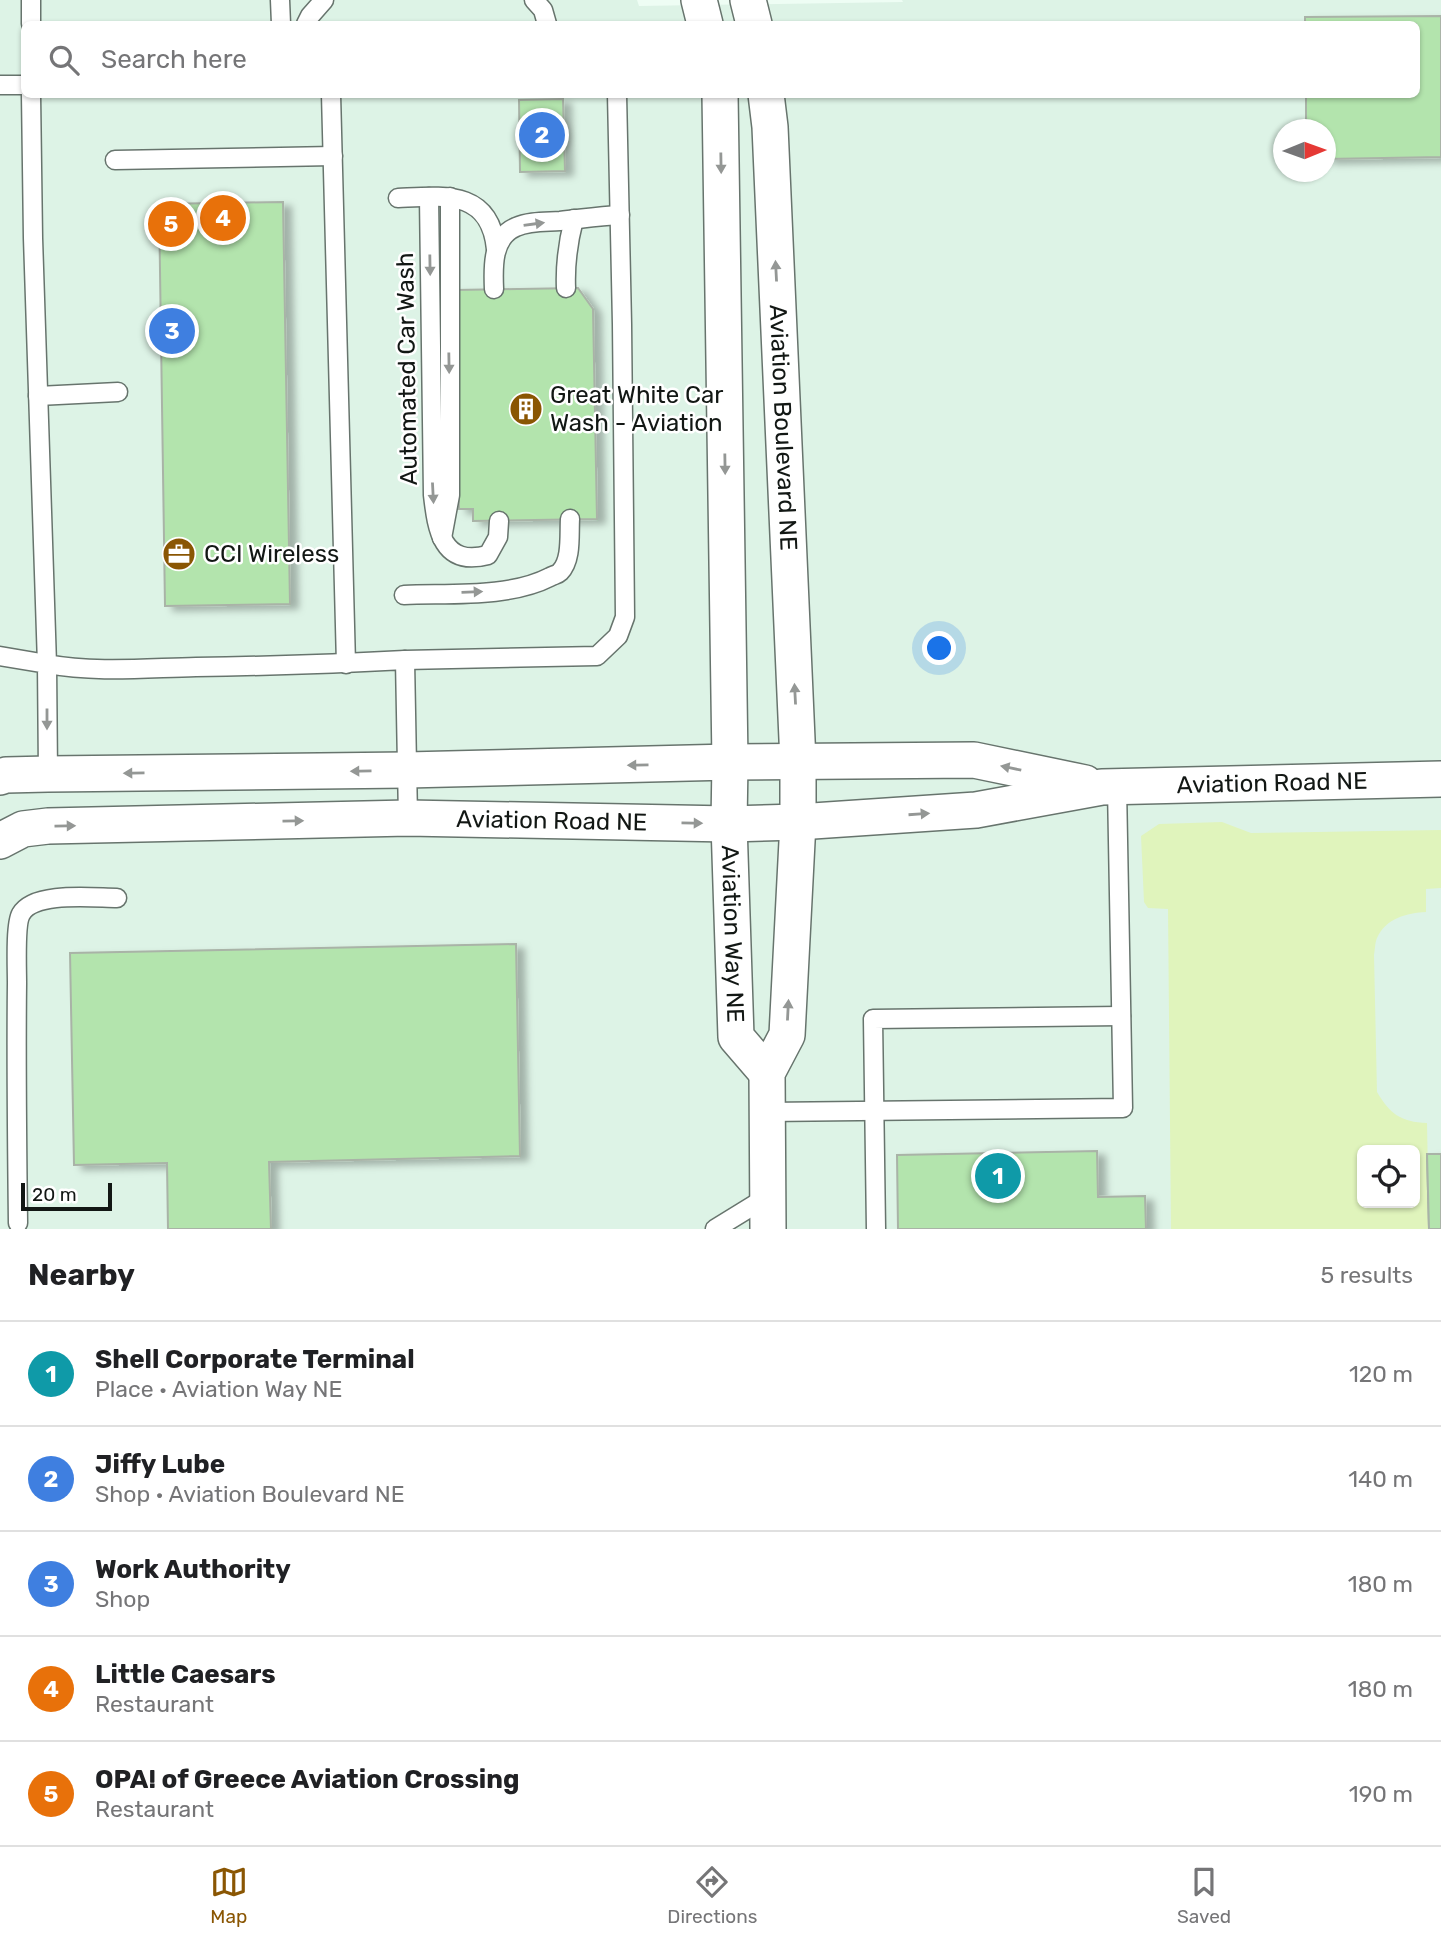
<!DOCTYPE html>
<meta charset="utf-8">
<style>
body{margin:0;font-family:Rubik,sans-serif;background:#f6f6f6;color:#202124}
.controls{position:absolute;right:21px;bottom:21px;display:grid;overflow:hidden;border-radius:10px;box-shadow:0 2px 5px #0004}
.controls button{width:63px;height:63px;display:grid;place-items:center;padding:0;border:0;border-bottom:2px solid #e0e0e0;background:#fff;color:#202124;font:35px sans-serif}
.compass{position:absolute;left:1273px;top:119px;width:63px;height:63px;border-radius:50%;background:#fff;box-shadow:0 2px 5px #0004;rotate:89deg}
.scale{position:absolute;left:21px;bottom:18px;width:91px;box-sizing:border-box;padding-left:7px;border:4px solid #121714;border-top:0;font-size:19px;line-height:24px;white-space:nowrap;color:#121714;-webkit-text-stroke:5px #fff;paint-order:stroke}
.you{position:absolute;left:940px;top:649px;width:24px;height:24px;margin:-18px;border:5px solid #fff;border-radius:50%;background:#1a73e8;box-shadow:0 0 0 10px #1a73e833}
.badge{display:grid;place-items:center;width:46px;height:46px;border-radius:50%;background:#8a5603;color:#fff;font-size:23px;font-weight:700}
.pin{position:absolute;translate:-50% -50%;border:4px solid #fff;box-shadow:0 2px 7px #0006}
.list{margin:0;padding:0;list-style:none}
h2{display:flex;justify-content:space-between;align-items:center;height:91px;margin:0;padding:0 28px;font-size:30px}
h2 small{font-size:23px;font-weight:400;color:#757577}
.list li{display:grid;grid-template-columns:46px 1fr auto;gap:21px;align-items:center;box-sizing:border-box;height:105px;padding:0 28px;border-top:2px solid #e0e0e0}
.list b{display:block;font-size:26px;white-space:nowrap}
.list p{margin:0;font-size:23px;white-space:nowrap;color:#757577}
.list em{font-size:23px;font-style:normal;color:#757577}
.icon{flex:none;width:38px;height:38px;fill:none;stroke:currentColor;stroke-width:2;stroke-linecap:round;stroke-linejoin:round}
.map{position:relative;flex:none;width:1441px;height:1229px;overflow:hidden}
.search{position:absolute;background:#fff;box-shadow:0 2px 5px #0004;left:21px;right:21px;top:21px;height:77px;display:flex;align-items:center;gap:18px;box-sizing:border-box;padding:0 24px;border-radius:10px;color:#757577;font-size:26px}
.sheet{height:616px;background:#fff}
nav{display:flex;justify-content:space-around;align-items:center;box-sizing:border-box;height:98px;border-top:2px solid #e0e0e0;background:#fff;font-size:19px;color:#757577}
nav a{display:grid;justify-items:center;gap:4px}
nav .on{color:#8a5603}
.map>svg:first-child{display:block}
.built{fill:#ddf3e6;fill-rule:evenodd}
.green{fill:#e0f4bc;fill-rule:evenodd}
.building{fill:#b3e4ad;stroke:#a9b3a7;stroke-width:2;filter:url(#shadow)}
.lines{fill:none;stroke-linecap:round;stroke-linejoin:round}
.lane-casing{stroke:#67746d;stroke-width:21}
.street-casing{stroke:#67746d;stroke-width:38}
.lane{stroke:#fff;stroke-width:18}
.street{stroke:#fff;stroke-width:35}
.oneway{fill:#949795}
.labels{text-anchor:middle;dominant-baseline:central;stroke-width:5;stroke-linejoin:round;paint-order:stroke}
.street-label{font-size:24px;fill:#121714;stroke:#fff}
.poi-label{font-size:24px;fill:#121714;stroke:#fff;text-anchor:start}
</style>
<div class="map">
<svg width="1441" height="1229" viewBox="0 0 1441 1229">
<defs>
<filter id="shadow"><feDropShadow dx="8" dy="4.5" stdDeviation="3.5" flood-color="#0004"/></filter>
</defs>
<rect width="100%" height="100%" fill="#eefdf4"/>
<path class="built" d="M0,0H637L639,6L903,2L902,0H1441V1229H0ZM24,24H1416V94H24ZM1284,130H1326V172H1284ZM1362,1150H1415V1203H1362Z"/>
<path class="green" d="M1222,822L1251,833L1441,830V888L1426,889V912C1407,913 1386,918 1377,938C1375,942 1375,950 1374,955L1377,1092C1390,1114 1401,1122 1427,1123L1429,1229H1171L1168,909L1148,908L1144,902L1141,836L1159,824ZM1362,1150H1415V1203H1362Z"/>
<g class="building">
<path d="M1441,16V157L1326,159V130H1306V94H1416V24H1305V17Z"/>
<path d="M563,99L565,171L520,172L519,100Z"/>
<path d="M283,202L290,604L165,606L159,204Z"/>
<path d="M578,288L593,309L597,519L473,521V509H459L454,290Z"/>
<path d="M516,944L520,1156L269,1162L271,1229H168L167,1163L74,1165L70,953Z"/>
<path d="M1097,1151L1098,1197L1145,1196L1146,1229H898L897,1155Z"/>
<path d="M1427,1154H1441V1229H1429Z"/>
<path d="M1427,1154H1441V1229H1429Z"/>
</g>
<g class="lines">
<defs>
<g id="lane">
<path d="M280,0L281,24"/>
<path d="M534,0L543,10L547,24"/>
<path d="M31,24V0"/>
<path d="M306,24L310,16L324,0"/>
<path d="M0,85H24"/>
<path d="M31,94L33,238L47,664C96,673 146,668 196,667C266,666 335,664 405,660L408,818"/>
<path d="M331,94L346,664"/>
<path d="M115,160L333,156"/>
<path d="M429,197L433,495C437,530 442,567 488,555L498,537L499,521"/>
<path d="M398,198C443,196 490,189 496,249"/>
<path d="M566,288C565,264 568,242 574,219"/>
<path d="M494,289C493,267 492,237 516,227C529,221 546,222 560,221C580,219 599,216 620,215"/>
<path d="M38,396L118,392"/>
<path d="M442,538L450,495V197"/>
<path d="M404,595C450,593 509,598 550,577C553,575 557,575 560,572C572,560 569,535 570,519"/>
<path d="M0,656L47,664L48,774"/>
<path d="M405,660L597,656L618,636L625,617L622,324L617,94"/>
<path d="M767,1112L1123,1108L1117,787"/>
<path d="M18,1223C17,1143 16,1063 17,983C17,969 15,924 21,914C34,891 94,898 117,898"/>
<path d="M715,1229L767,1197"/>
<path d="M876,1229L873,1019L1121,1016"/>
</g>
<g id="street">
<path d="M699,0L705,24"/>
<path d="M748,0L754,24"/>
<path id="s1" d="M720,94L730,762L729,824L736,1037L767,1073"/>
<path id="s2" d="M766,94L770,127L798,762V822L787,1035L767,1073L768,1229"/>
<path d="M0,777L6,775L48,774L407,770L730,762L974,760L1085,783"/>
<path id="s3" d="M0,841L23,829L48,826L408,818L729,824L798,822L976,810L1102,787L1441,779"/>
</g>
</defs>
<use href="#lane" class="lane-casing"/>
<use href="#street" class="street-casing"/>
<use href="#lane" class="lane"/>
<use href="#street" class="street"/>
</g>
<defs><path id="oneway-solid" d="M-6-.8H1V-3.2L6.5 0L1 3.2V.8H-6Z" transform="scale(1.75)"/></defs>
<g class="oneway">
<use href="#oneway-solid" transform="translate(721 163) rotate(89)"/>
<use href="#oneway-solid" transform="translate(534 224) rotate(-8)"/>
<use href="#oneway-solid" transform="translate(430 265) rotate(89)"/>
<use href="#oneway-solid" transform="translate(776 271) rotate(-93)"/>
<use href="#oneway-solid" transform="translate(449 363) rotate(89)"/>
<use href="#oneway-solid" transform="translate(725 464) rotate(89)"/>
<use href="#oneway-solid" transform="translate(433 493) rotate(87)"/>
<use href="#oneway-solid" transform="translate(472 592) rotate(-2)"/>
<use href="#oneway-solid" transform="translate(795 694) rotate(-93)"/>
<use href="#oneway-solid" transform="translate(47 719) rotate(90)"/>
<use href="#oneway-solid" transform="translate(638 765) rotate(179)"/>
<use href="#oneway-solid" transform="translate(1011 768) rotate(-168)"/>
<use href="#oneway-solid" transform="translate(361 771) rotate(179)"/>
<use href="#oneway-solid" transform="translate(134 773) rotate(179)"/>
<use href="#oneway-solid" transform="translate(919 814) rotate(-4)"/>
<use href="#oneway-solid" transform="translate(293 821) rotate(-1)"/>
<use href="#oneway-solid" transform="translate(692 823) rotate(1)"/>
<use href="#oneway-solid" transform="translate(65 826) rotate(-1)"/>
<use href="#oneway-solid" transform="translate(788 1010) rotate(-87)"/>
</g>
<defs>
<symbol id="building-disc" viewBox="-11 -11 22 22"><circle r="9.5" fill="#8a5603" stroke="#fff"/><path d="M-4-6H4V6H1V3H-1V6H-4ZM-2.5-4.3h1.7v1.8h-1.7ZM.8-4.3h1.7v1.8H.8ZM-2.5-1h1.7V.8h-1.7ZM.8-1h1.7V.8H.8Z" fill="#fff"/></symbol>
<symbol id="office-disc" viewBox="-11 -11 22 22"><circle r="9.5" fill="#8a5603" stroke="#fff"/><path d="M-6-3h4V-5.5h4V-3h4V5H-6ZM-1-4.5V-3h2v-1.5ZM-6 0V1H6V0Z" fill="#fff"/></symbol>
</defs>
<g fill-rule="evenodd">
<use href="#building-disc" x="507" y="390" width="38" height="38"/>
<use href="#office-disc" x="160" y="535" width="38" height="38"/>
</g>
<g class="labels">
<g class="street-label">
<text transform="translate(407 369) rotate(-91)">Automated Car Wash</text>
<text stroke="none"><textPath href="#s2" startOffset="334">Aviation Boulevard NE</textPath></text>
<text stroke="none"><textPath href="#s3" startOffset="1278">Aviation Road NE</textPath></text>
<text stroke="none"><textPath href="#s3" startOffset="555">Aviation Road NE</textPath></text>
<text stroke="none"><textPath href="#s1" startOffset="840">Aviation Way NE</textPath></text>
</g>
<g class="poi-label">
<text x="550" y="395">Great White Car<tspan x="550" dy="28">Wash - Aviation</tspan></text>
<text x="204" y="554">CCI Wireless</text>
</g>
</g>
</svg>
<div class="controls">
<button><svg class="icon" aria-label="locate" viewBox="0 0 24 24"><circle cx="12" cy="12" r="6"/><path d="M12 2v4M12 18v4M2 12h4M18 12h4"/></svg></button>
</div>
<svg class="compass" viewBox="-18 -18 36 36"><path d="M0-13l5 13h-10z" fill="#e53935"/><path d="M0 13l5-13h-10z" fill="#757577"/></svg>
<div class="scale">20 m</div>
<div class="you"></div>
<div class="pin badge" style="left:998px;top:1176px;background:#0f9aa8">1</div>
<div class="pin badge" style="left:542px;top:135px;background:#3f7fe0">2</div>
<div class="pin badge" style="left:172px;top:331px;background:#3f7fe0">3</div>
<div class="pin badge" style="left:223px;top:218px;background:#e8710a">4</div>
<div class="pin badge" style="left:171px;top:224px;background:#e8710a">5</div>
<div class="search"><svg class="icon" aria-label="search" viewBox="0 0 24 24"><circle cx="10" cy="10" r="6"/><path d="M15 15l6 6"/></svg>Search here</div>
</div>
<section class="sheet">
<h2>Nearby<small>5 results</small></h2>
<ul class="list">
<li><span class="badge" style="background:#0f9aa8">1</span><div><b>Shell Corporate Terminal</b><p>Place · Aviation Way NE</p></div><em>120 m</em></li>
<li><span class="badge" style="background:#3f7fe0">2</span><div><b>Jiffy Lube</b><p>Shop · Aviation Boulevard NE</p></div><em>140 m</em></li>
<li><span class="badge" style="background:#3f7fe0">3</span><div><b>Work Authority</b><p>Shop</p></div><em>180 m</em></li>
<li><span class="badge" style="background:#e8710a">4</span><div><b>Little Caesars</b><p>Restaurant</p></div><em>180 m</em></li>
<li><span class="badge" style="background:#e8710a">5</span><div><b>OPA! of Greece Aviation Crossing</b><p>Restaurant</p></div><em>190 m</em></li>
</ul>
</section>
<nav>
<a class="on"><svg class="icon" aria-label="map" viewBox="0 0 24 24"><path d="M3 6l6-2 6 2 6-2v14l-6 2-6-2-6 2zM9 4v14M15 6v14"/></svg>Map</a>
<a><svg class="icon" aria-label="directions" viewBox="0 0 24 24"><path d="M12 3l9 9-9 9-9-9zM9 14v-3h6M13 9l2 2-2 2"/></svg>Directions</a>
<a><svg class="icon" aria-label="saved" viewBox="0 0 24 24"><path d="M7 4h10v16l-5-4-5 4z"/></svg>Saved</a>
</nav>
